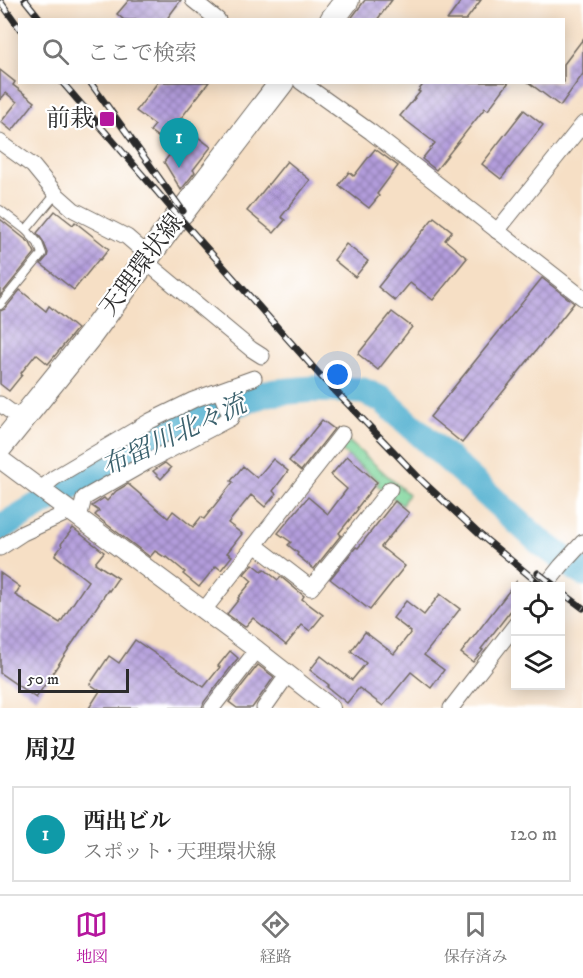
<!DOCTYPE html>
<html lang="ja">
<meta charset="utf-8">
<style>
body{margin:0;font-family:"IM FELL DW Pica","Noto Serif JP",serif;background:#f2f2f2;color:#222}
.controls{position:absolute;right:18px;bottom:18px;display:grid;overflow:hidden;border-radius:0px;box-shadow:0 3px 15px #0003}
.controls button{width:54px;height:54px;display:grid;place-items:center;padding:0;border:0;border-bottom:2px solid #e0e0e0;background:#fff;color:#222;font:30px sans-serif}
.scale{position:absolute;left:18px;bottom:15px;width:111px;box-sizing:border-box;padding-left:6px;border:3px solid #2b2b2b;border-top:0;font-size:16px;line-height:21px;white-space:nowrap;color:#2b2b2b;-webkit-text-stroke:4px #fff;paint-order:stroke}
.you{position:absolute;left:338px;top:375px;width:21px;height:21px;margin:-15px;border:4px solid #fff;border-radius:50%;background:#1a73e8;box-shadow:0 0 0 9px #1a73e833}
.badge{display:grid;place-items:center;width:39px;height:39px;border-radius:50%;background:#b5179e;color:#fff;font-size:20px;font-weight:700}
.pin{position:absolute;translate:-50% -50px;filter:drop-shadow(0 2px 3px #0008)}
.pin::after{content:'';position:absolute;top:32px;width:21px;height:18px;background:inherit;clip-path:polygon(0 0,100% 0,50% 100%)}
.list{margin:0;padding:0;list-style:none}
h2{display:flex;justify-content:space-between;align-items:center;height:78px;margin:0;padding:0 24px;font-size:26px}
h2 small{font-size:20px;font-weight:400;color:#767676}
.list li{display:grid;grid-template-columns:39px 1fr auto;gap:18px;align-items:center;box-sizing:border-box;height:96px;margin:0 12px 12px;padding:0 12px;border:2px solid #e0e0e0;border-radius:0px}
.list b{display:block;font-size:22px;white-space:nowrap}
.list p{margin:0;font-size:20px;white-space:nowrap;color:#767676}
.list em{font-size:20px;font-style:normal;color:#767676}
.icon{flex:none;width:33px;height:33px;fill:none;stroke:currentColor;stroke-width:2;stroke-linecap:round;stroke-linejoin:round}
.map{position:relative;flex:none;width:583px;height:708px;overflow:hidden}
.search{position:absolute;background:#fff;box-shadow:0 3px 15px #0003;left:18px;right:18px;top:18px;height:66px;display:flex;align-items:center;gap:15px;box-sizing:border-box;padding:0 21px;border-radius:0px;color:#767676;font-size:22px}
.sheet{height:186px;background:#fff}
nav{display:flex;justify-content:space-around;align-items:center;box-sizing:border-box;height:84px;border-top:2px solid #e0e0e0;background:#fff;font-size:16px;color:#767676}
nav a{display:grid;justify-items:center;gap:3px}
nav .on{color:#b5179e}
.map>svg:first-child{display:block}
.grass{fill:url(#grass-tufts);stroke:#548062;stroke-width:1.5}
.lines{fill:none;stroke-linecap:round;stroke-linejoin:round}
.river{stroke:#52b1d0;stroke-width:27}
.building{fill:url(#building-cross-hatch)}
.service-casing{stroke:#726a61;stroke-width:10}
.minor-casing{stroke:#726a61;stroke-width:17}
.tertiary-casing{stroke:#726a61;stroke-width:20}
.primary-casing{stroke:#726a61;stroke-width:26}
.service{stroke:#fff;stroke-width:8}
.minor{stroke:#fff;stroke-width:15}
.tertiary{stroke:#fff;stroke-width:18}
.primary{stroke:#fff;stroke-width:24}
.rail-casing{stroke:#2b2b2b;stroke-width:7}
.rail{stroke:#fff;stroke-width:4.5;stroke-dasharray:14;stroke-linecap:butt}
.poi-dot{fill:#b5179e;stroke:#fff;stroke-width:2}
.labels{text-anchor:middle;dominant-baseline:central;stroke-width:4.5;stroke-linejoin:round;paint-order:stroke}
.poi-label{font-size:24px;fill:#2b2b2b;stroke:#fff;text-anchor:end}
.street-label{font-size:24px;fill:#2b2b2b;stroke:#fff}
.water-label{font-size:26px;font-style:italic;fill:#3b616d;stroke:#fff}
</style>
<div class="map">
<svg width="583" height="708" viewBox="0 0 583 708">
<defs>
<pattern id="grass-tufts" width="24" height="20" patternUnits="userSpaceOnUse" patternTransform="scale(1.5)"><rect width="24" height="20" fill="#7cd499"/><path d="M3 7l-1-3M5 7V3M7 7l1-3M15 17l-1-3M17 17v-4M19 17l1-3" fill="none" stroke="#6bb684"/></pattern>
<pattern id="building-cross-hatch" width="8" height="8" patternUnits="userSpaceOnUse" patternTransform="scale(1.5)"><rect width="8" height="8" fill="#b29cdb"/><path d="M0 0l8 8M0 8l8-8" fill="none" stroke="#917fb2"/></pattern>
</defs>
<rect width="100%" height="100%" fill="#fff"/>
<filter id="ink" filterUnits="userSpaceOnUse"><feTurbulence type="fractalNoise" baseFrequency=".0167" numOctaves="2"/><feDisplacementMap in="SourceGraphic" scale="12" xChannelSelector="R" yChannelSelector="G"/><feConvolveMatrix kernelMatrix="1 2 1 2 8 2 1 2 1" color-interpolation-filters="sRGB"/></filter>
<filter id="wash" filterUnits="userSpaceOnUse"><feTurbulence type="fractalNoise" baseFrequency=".008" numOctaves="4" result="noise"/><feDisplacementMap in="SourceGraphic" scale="24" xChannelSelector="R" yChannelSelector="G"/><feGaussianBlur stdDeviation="1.35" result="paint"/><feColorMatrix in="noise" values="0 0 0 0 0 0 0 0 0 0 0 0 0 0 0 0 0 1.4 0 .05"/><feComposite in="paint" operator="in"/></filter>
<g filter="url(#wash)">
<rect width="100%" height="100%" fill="#f6dfc5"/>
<path class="grass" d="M343,436L408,494L402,505L377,485L379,481L335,446Z"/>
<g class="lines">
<path class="river" d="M0,528L146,442L208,414L267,393L313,389L363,391L383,400L539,541L583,573"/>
</g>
<g id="blocks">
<g class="building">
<path d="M129,0H181L166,20H124L117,14Z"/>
<path d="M365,0H392L377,20H350Z"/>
<path d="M462,0H481L466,20H447Z"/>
<path d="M583,39V74L560,106L528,82H564V64Z"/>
<path d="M0,70L15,82L13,85L35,102L12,131L1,122L17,102L6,93L0,100Z"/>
<path d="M158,82H209L178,122L211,147L193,170L195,172L181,190L164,162L174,149L150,131L155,125L136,111Z"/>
<path d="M425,82H509L488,110L485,108L436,170L422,159L435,143L400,116L420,92L418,91Z"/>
<path d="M524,110L543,125L501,179L482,164Z"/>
<path d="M375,149L398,166L377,194L379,196L369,208L339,185L349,172L354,176Z"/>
<path d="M287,161L310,180L281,217L285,220L274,233L247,211Z"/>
<path d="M55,211L73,225L75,222L109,249L100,260L99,259L74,290L41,264L47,257L48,253L43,241L37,233Z"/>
<path d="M434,217L452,231L445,240L467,258L433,300L410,283L395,301L378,287Z"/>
<path d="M0,219L30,243L35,253L0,296Z"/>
<path d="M346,244L368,261L355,277L334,260Z"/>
<path d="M542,278L574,303L462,443L430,417Z"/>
<path d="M20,290L46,311L49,306L77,329L48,364L36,354L21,373L22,375L9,391L0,384V311L5,309Z"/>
<path d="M392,312L412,327L378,370L358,354Z"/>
<path d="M322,420L334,429L301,471L289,461Z"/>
<path d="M347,456L377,482L357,508L358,509L339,533L341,535L314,569L297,555L298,553L288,545L291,542L278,533L308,497L328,514L347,489L331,475Z"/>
<path d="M273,459L288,471L273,491L276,494L265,507L251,495L228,523L242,534L227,553L232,556L221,570L216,566L199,587L183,574L185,572L167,557L166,558L155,551L150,557L109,526L95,515L99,511L92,506L104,498L107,501L116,491L128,484L168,518L173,511L193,527L201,517L204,519L233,482L231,481L243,466L257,478Z"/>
<path d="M165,463L171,468L161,479L153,471Z"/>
<path d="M395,501L409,513L381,547L405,566L370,610L330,579L356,547L358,548Z"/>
<path d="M73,528L104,552L95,563L118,578L109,591L108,590L36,698L0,673V573L20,587L15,595L60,623L88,581L55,555L62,546L61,544Z"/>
<path d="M253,564L262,571L264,569L278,580L281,577L304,596L302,599L323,615L310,631L302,625L286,645L253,618L245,627L227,614L239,599L238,598L252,581L244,574Z"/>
<path d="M516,582V604L481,649L483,650L473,662L461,653Z"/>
<path d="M440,594L460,609L424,655L444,670L431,688L411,672L383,706L359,688L347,703L327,687L329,685L310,670L321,656L352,680L366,663L351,651L365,632L394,654L411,632L393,618L406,601L424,615Z"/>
<path d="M135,640L204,687L220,667L218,666L230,651L238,658L204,702L202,708H89L100,691L90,684L109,656L119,663Z"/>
<path d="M258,665L274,677L252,708H237L229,702Z"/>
</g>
</g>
</g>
<g filter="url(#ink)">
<use href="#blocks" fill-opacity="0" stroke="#726a61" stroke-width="1.5"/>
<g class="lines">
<defs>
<g id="service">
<path d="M0,210L26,230"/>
<path d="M0,305L42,254L38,243L26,230L56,194"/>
</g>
<g id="minor">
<path d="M193,0L218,20"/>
<path d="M301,82L371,132L583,298"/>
<path d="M0,142L33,166L56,194L74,210L127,237L149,256"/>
<path d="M497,231L583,124"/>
<path d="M145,261L251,349L262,356"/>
<path d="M0,404L22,420"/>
<path d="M41,489L54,478L150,421L193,400L254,378"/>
<path d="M79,518L84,498L147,462L231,418L220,391"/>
<path d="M255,545L311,588L390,489"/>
<path d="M0,548L23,533L71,511"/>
<path d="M545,586L561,566L583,542"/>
<path d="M204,610L342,434"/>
<path d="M212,708L257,650"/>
<path d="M264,708L288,674"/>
<path d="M451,708L516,624"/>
</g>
<path id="tertiary" d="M0,459L257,650L331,708"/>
<g id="primary">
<path d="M332,20L347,0"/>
<path d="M0,447L89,337L178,216L183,211L282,82"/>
</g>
</defs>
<use href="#service" class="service-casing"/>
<use href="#minor" class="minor-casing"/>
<use href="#tertiary" class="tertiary-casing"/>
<use href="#primary" class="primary-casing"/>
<use href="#service" class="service"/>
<use href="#minor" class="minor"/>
<use href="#tertiary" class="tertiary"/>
<use href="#primary" class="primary"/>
<defs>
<g id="rail">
<path d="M25,0L41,20"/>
<path d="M0,1L20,29"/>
<path d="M62,82L178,216L319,374L419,478L478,533L542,586"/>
<path d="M90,82L183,211"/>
<path d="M538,573L555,586"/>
<path d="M560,591L583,608"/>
</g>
</defs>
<use href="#rail" class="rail-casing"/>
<use href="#rail" class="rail"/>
</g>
</g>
<rect class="poi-dot" x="99" y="111" width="16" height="16" rx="3"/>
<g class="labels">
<g class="poi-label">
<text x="94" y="119">前栽</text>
</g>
<g class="street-label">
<text transform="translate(142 265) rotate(-53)">天理環状線</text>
</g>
<g class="water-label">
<text transform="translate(174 436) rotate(-25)">布留川北々流</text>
</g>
</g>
</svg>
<div class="controls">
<button><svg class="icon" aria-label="locate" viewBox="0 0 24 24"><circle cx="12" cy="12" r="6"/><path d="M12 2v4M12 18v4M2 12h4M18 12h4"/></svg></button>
<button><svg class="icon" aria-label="layers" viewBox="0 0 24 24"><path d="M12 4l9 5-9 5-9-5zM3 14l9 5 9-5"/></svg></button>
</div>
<div class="scale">50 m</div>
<div class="you"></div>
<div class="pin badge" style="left:179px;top:168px;background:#0f9aa8">1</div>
<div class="search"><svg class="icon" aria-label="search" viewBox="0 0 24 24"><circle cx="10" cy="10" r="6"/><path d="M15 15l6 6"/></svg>ここで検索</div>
</div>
<section class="sheet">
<h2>周辺<small></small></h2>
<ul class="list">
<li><span class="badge" style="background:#0f9aa8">1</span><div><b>西出ビル</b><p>スポット · 天理環状線</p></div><em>120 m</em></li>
</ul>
</section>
<nav>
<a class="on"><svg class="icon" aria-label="map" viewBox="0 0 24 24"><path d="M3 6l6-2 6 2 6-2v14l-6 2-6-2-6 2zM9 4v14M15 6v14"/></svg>地図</a>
<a><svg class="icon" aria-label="directions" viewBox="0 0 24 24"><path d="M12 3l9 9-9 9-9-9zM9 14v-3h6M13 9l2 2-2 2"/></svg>経路</a>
<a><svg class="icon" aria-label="saved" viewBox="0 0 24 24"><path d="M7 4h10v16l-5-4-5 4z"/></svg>保存済み</a>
</nav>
